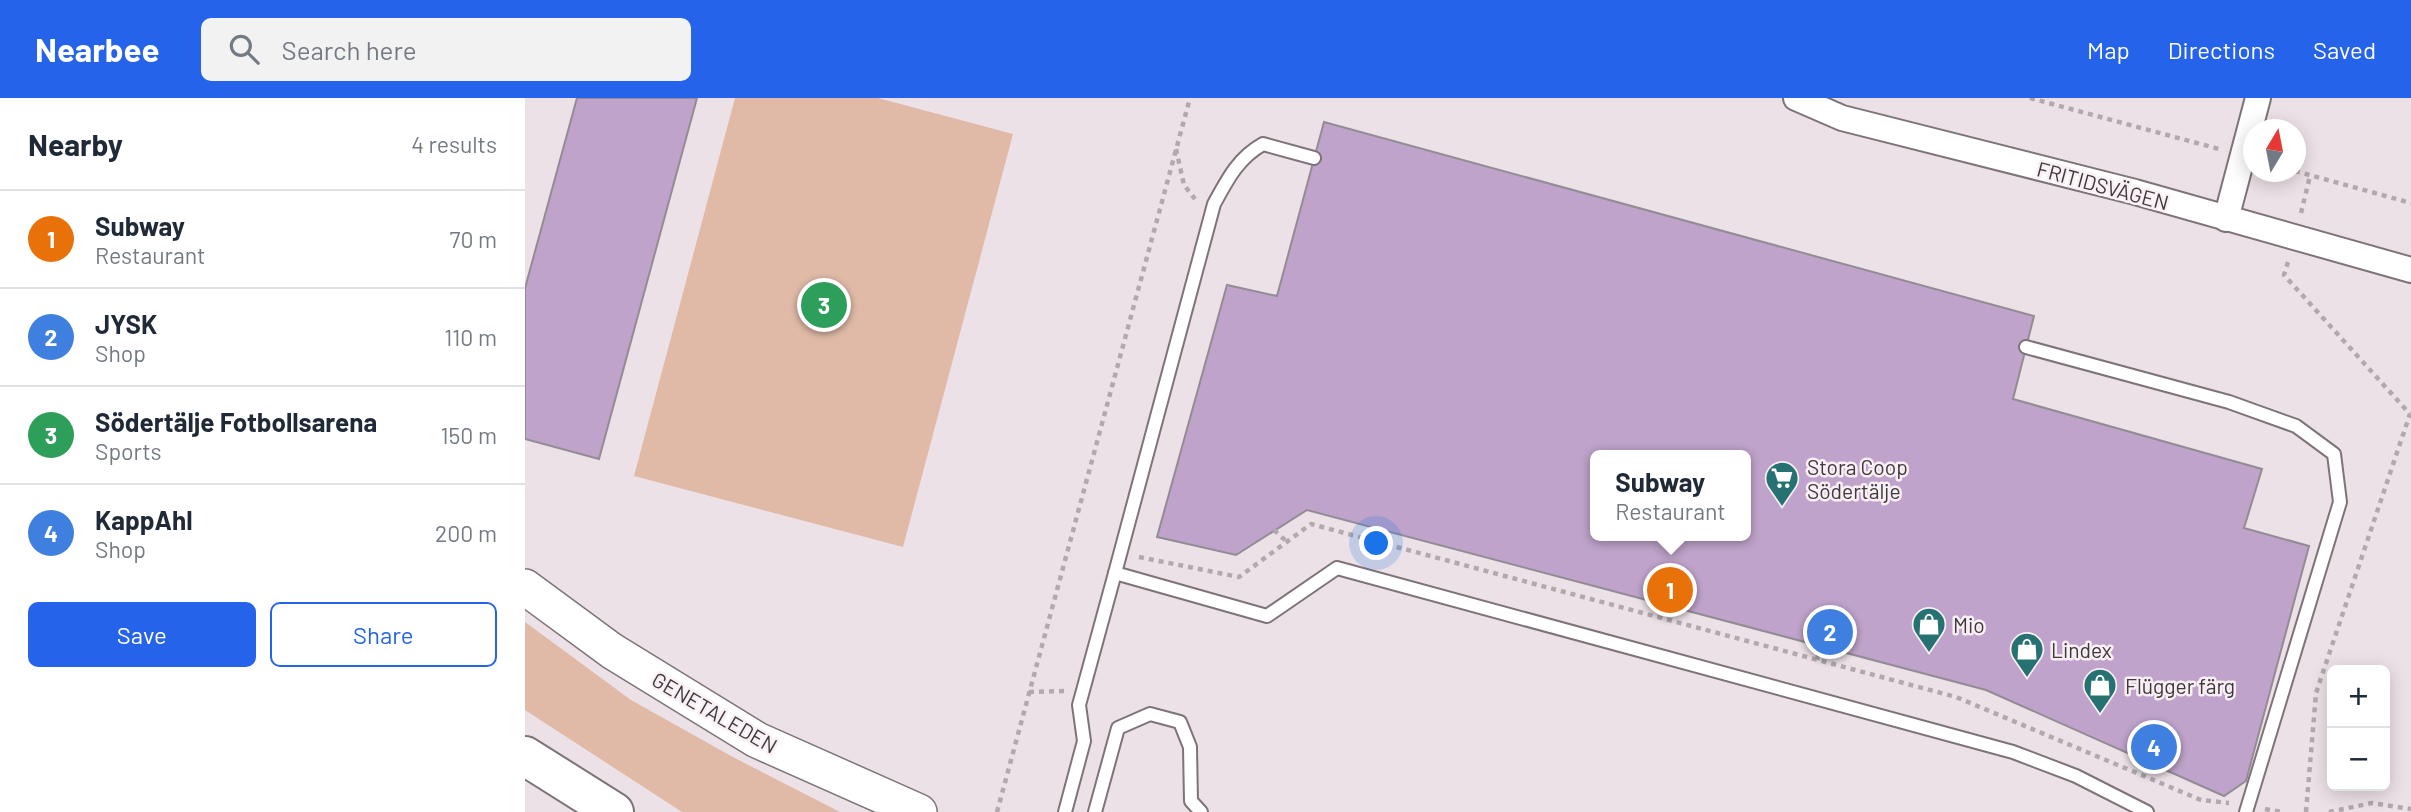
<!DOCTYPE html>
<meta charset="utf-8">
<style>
body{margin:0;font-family:Barlow,sans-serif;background:#f2f2f3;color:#1f2937}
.controls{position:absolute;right:21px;bottom:21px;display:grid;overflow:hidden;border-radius:10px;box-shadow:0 4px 18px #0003}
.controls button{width:63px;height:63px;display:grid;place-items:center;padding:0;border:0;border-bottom:2px solid #e0e1e3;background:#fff;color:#1f2937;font:35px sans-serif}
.compass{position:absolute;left:1718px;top:21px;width:63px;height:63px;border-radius:50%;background:#fff;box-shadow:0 4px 18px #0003;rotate:10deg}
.you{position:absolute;left:852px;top:446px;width:24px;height:24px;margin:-18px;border:5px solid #fff;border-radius:50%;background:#1a73e8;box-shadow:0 0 0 10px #1a73e833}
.badge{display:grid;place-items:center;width:46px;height:46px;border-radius:50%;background:#2563eb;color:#fff;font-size:23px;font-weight:700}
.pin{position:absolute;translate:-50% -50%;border:4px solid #fff;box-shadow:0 2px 7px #0006}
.popup{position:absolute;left:1065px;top:352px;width:161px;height:91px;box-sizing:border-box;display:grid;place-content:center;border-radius:10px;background:#fff;filter:drop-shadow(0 2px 5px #0005);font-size:23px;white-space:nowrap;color:#747a83}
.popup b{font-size:26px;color:#1f2937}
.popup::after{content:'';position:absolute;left:50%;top:100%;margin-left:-14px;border:14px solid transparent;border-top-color:#fff}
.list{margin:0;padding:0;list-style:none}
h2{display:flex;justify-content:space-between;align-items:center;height:91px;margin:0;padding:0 28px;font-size:30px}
h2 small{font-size:23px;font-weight:400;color:#747a83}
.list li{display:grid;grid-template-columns:46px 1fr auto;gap:21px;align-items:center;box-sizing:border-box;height:98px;padding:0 28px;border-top:2px solid #e0e1e3}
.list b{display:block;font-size:26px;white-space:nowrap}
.list p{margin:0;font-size:23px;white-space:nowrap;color:#747a83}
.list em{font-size:23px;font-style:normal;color:#747a83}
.actions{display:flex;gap:14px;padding:21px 28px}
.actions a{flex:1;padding:16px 0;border:2px solid #2563eb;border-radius:10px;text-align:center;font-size:24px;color:#2563eb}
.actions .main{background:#2563eb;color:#fff}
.icon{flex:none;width:38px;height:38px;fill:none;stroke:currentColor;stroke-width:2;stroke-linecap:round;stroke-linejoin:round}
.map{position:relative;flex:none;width:1886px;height:714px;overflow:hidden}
header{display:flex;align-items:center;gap:42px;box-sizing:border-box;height:98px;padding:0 35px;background:#2563eb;color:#fff}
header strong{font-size:33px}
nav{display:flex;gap:38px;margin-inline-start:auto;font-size:24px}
.search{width:490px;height:63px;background:#f2f2f3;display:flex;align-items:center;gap:18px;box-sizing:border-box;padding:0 24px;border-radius:10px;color:#747a83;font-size:26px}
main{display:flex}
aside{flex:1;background:#fff}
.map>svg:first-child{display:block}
.green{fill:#e0baa7}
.building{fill:#bfa3ca;stroke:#928c94;stroke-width:2;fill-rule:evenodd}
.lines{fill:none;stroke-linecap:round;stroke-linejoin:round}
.service-casing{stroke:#7d7378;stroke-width:16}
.minor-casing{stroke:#7d7378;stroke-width:28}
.secondary-casing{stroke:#7d7378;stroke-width:38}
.motorway-casing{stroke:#7d7378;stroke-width:42}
.path{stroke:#b1a9ad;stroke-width:4.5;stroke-dasharray:5 5;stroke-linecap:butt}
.service{stroke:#fff;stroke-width:12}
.minor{stroke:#fff;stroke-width:24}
.secondary{stroke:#fff;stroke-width:35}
.motorway{stroke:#fff;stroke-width:38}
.labels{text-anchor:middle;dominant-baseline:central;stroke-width:5;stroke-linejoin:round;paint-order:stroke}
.street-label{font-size:21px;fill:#3e3a3c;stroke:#f9eff4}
.poi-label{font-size:21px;fill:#3e3a3c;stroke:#f9eff4;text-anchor:start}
</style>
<header>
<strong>Nearbee</strong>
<div class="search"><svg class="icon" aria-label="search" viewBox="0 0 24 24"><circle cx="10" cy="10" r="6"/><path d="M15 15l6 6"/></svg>Search here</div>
<nav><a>Map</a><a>Directions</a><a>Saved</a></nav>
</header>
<main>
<aside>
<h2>Nearby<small>4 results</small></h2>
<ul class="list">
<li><span class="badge" style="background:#e8710a">1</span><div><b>Subway</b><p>Restaurant</p></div><em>70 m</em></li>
<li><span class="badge" style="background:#3f7fe0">2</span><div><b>JYSK</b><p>Shop</p></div><em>110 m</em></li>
<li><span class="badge" style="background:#2e9e5b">3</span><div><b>Södertälje Fotbollsarena</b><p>Sports</p></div><em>150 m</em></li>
<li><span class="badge" style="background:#3f7fe0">4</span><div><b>KappAhl</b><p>Shop</p></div><em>200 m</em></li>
</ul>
<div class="actions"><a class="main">Save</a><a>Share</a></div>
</aside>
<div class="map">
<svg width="1886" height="714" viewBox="0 0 1886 714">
<rect width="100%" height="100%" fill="#ece1e7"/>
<g class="green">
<path d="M210,0H353L488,36L378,449L109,378Z"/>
<path d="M0,524L106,602L206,658L315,714H157L0,612Z"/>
</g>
<g class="building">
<path d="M52,0H172L74,361L0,341V190Z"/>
<path d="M799,24L1509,218L1488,301L1737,371L1719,430L1784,448L1721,683L1699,698L1461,592L782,412L711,457L632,439L702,187L752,198ZM1070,357H1220V438H1070Z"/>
</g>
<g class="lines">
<defs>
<g id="service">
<path d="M1501,249L1704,304L1771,328L1809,356L1815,404L1721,714"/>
<path d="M590,475L689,106C702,82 713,60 738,46L789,60"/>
<path d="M540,714L559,643L554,607L590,475L742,518L812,470L1488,654L1551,678L1622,714"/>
<path d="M570,714L593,630L625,616L655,624L665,649L666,703L676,714"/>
</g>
<g id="minor">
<path d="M1271,0L1317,20L1610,94L1886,172"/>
<path d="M1701,121L1733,0"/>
</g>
<path id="secondary" d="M0,489L87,553L232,642L394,714"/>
<path id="motorway" d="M0,658L89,714"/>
</defs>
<use href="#service" class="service-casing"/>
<use href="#minor" class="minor-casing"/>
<use href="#secondary" class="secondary-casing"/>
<use href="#motorway" class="motorway-casing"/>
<g class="path">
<path d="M1505,0L1694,51"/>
<path d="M651,51L659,87L670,101"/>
<path d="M1770,73L1886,105"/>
<path d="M1776,115L1785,78"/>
<path d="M1763,164L1759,177L1885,316"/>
<path d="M749,432L762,444"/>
<path d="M614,459L714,479L786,426L1431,599L1676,702L1704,705"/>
<path d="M1292,562L1295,548"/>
<path d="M504,594L539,593"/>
<path d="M1740,711L1757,714"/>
<path d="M472,714L665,0"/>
<path d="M1781,714L1791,595L1885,316"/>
<path d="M1804,714L1847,705L1886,711"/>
</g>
<use href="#service" class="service"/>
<use href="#minor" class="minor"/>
<use href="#secondary" class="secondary"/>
<use href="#motorway" class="motorway"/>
</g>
<defs>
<symbol id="supermarket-pin" viewBox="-11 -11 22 30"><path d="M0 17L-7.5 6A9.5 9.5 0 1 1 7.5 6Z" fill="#267171" stroke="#f9eff4"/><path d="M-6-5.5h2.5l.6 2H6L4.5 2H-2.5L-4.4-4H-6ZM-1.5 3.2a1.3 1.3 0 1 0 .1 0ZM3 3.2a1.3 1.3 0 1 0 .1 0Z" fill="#fff"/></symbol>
<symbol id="shop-pin" viewBox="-11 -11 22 30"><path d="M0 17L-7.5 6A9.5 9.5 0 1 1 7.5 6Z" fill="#267171" stroke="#f9eff4"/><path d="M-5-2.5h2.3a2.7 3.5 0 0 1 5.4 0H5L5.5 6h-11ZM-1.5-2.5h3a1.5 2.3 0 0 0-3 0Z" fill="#fff"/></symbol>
</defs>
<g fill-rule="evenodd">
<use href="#supermarket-pin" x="1238" y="361" width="38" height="52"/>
<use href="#shop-pin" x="1385" y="507" width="38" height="52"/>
<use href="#shop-pin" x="1483" y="532" width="38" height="52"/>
<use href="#shop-pin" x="1556" y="568" width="38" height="52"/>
</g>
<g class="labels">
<g class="street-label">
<text transform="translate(1578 87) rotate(15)">FRITIDSVÄGEN</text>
<text transform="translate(190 614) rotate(30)">GENETALEDEN</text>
</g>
<g class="poi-label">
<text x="1282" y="368">Stora Coop<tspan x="1282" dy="24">Södertälje</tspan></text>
<text x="1428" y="526">Mio</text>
<text x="1526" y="551">Lindex</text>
<text x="1600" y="587">Flügger färg</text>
</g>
</g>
</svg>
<div class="controls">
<button>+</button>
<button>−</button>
</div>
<svg class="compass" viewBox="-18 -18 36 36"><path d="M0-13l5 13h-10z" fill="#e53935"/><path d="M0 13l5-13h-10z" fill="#747a83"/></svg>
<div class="you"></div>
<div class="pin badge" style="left:1145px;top:492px;background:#e8710a">1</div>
<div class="popup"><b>Subway</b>Restaurant</div>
<div class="pin badge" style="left:1305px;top:534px;background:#3f7fe0">2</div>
<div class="pin badge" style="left:299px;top:207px;background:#2e9e5b">3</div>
<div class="pin badge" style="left:1629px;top:649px;background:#3f7fe0">4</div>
</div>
</main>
